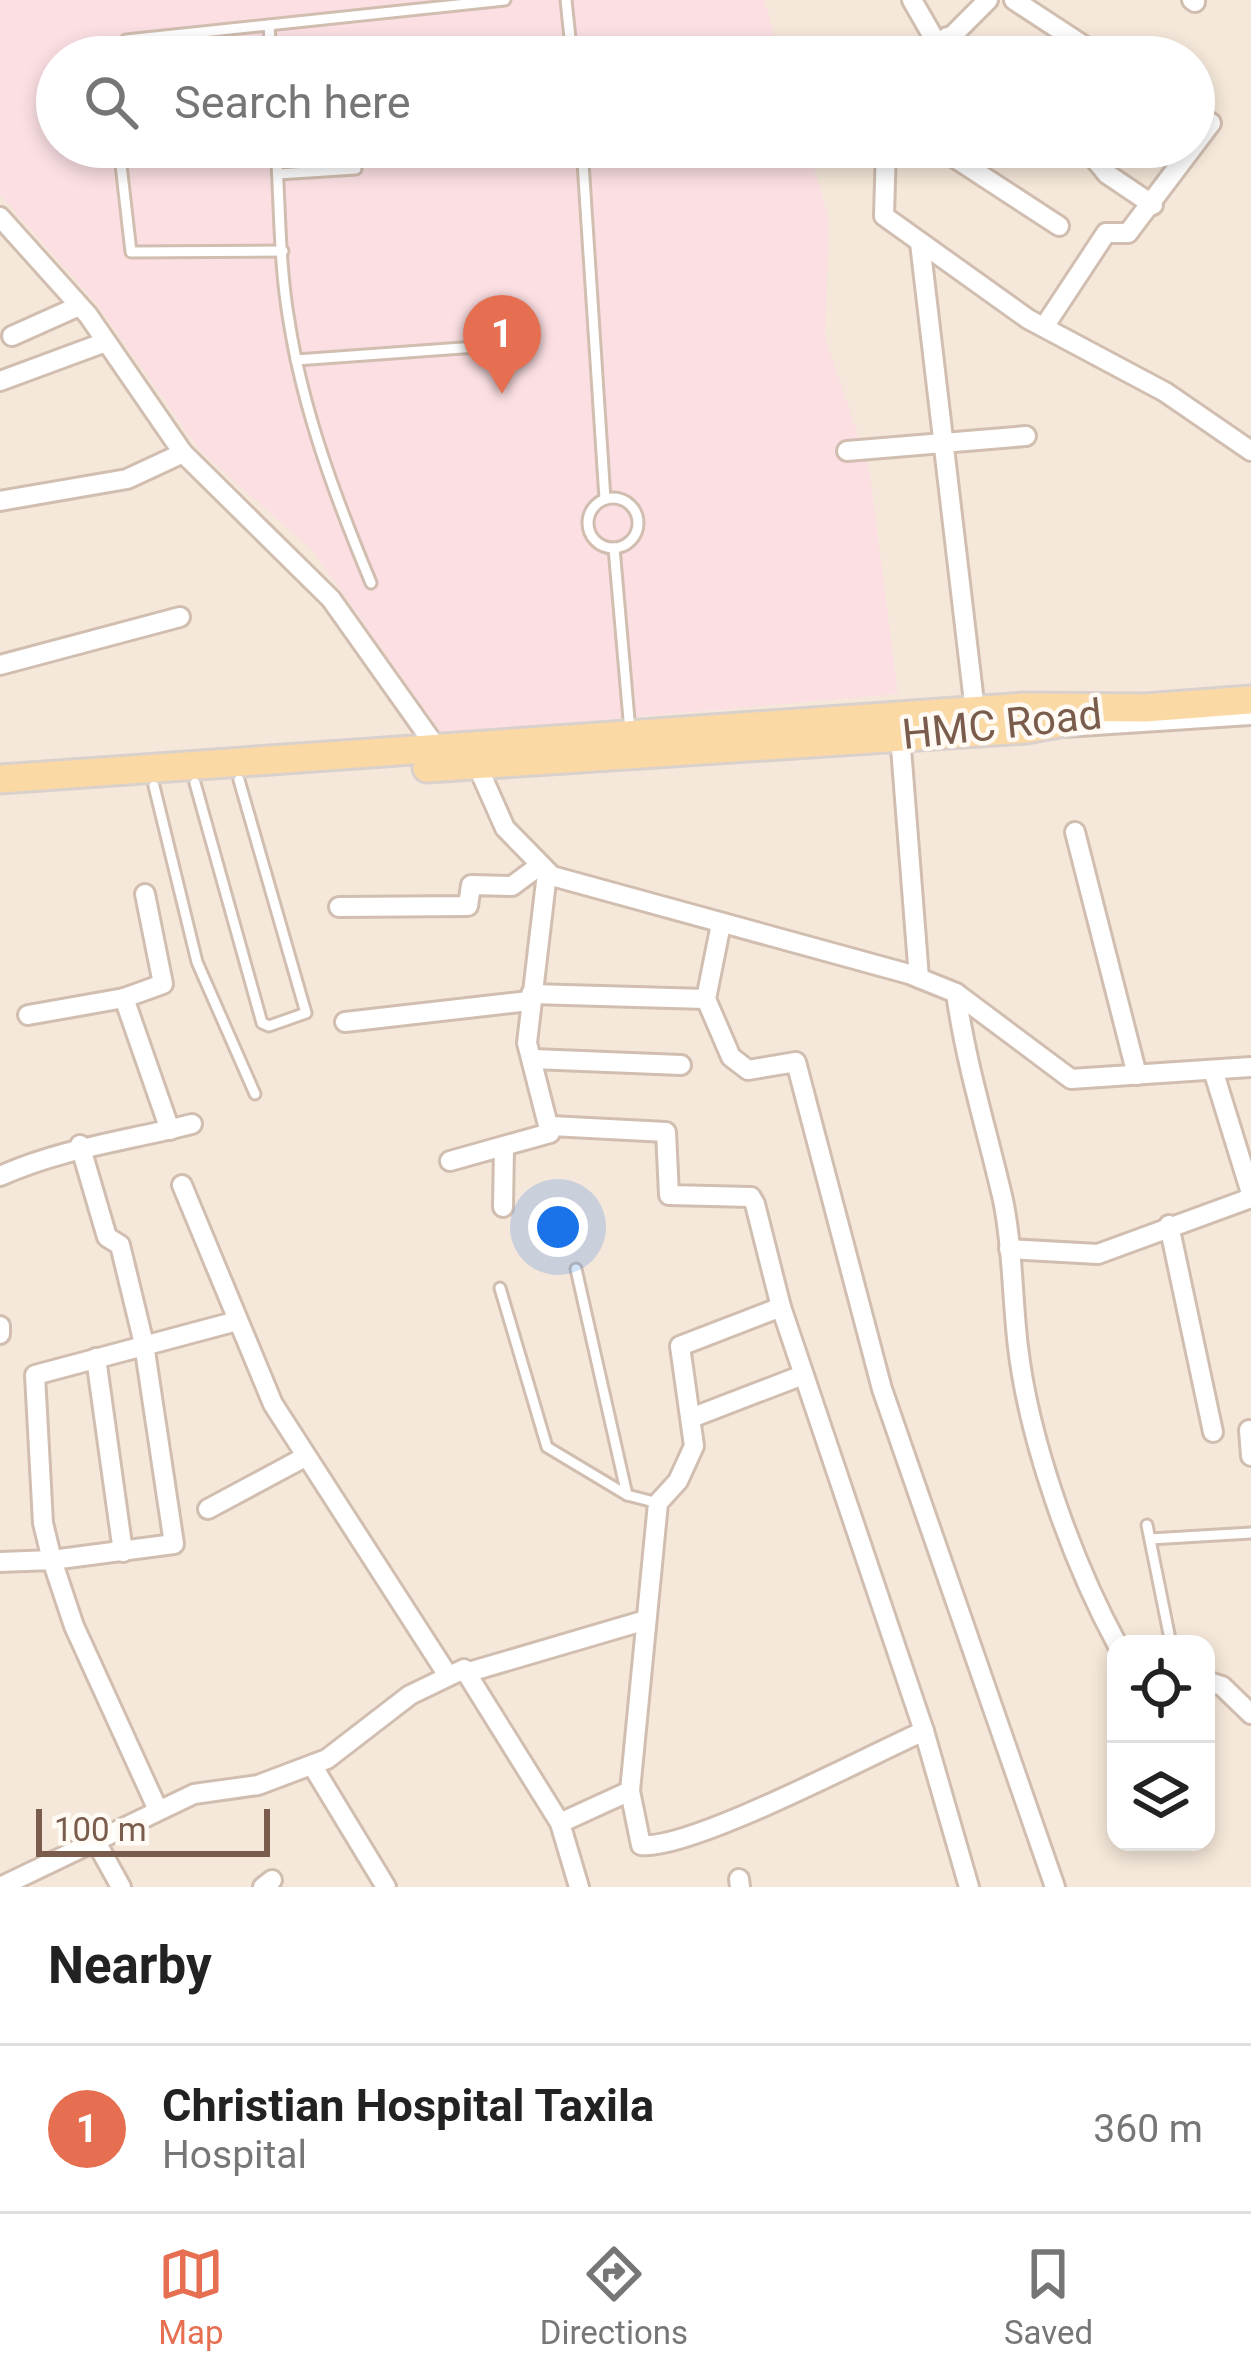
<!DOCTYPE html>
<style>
body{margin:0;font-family:Roboto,sans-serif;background:#f6f6f6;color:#222}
.controls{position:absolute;right:36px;bottom:36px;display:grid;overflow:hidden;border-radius:24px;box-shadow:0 6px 18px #0003}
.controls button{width:108px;height:108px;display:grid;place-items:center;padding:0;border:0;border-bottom:3px solid #e0e0e0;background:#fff;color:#222;font:60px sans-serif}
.scale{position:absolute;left:36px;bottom:30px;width:234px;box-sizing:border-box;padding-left:12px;border:6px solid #7a5c4d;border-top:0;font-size:33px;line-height:42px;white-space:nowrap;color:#7a5c4d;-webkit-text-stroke:9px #fffaf3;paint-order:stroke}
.you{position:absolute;left:558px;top:1227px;width:42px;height:42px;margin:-30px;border:9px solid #fff;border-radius:50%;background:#1a73e8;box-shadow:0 0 0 18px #1a73e833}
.badge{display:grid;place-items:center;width:78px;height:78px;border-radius:50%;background:#e76f51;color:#fff;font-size:39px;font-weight:700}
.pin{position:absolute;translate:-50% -99px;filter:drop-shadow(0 3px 6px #0008)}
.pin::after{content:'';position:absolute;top:63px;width:42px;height:36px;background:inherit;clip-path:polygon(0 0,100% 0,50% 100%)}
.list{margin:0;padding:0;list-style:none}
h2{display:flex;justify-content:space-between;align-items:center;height:156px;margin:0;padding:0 48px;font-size:51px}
h2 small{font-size:39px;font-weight:400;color:#767676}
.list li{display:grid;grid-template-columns:78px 1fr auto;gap:36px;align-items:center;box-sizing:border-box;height:168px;padding:0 48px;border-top:3px solid #e0e0e0}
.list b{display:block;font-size:45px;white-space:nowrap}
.list p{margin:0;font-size:39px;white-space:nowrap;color:#767676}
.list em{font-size:39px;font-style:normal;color:#767676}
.icon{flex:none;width:66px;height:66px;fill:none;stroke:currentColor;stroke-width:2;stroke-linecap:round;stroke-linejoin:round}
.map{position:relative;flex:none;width:1251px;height:1887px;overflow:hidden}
.search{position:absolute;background:#fff;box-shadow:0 6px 18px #0003;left:36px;right:36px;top:36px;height:132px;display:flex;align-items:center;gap:30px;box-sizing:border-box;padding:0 42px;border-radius:66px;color:#767676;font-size:45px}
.sheet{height:324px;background:#fff}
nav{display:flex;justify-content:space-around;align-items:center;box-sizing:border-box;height:168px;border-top:3px solid #e0e0e0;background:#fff;font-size:33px;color:#767676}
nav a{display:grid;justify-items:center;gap:6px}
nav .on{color:#e76f51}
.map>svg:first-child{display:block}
.residential{fill:#f5e8da;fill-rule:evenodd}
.medical{fill:#fbdfe3}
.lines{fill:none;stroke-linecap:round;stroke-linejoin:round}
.lane-casing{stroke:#d1beb0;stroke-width:15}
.street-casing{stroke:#d1beb0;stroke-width:24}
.primary-casing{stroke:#dad1cd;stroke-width:33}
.lane{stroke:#fff;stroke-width:9}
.street{stroke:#fff;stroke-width:18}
.primary{stroke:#fbd9a5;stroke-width:27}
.labels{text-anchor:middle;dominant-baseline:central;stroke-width:9;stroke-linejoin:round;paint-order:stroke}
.street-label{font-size:42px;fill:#7a5c4d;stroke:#fffaf3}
</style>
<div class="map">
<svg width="1251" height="1887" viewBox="0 0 1251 1887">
<rect width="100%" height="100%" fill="#fdf6ec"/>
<path class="residential" d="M0,0H1251V1887H0ZM57,57H1194V147H57ZM1116,1644H1206V1842H1116Z"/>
<path class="medical" d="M0,0H764L781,57H57V147H808L829,219L825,337L869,468L898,694L442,734L313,551L200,451L95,302L0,195Z"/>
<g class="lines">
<defs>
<g id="lane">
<path d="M566,0L572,57"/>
<path d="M269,25L271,57"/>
<path d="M114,57L126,40L505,0"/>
<path d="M119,147L131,252L283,251"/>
<path d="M276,147C280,204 279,264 289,321C303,411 336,499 371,583"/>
<path d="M582,147L605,499"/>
<path d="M278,174L356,169"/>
<path d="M296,360L490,346"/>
<circle cx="613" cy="523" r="25"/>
<path d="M614,548L630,731"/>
<path d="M195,783L262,1023L269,1026L306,1013L239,780"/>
<path d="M154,786L197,962L255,1094"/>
<path d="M576,1269L627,1495"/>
<path d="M500,1288L547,1447L627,1495L658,1503"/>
<path d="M1147,1525L1171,1644"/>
<path d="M1150,1539L1251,1533"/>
</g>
<g id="street">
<path d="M912,0L939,47"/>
<path d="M1014,0L1101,57"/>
<path d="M1192,0L1195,2"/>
<path d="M947,37L967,57"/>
<path d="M931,57L988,0"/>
<path d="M886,147L884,216L1028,319L1165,392L1251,451"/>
<path d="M938,147L1059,226"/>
<path d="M1085,147L1107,174L1153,205"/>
<path d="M0,217L88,315L183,453L331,599L441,754"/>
<path d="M920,243L975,711"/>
<path d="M1044,327L1106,233H1128L1211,123L1194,113"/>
<path d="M12,336L79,306"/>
<path d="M0,381L103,343"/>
<path d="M847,451L1026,436"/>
<path d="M0,501L127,479L183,453"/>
<path d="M0,665L180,617"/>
<path d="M1064,727L1251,715"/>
<path d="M900,735L919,978"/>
<path d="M477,765L505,828L552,876L909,974L956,993L1071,1079L1251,1067"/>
<path d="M1075,832L1137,1075"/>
<path d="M339,907L468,906L471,885L512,886L539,866"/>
<path d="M721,924L706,999L731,1057L748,1070L796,1062L882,1389L1055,1887"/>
<path d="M956,993C966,1065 987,1130 1003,1200C1013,1248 1012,1298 1018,1347C1029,1441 1072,1561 1117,1644"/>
<path d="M531,994L706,999"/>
<path d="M124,998L163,984L145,894"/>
<path d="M28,1015L124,998L170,1130"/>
<path d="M345,1022L529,1001"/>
<path d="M533,1059L681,1065"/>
<path d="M1213,1070L1251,1193"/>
<path d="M551,1126L666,1132L669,1195L751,1197L755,1204L781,1307L924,1731L969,1887"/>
<path d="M80,1145L107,1237L120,1245L144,1344L174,1544L52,1560L43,1523L35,1375L237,1321"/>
<path d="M450,1161L550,1133L527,1043L547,873"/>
<path d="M0,1176C63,1148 126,1141 192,1124"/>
<path d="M182,1185L273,1404L447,1674"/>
<path d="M503,1207L504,1148"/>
<path d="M1169,1225L1213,1432"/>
<path d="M1009,1249L1098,1254L1251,1198"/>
<path d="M0,1326V1334"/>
<path d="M96,1358L123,1552"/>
<path d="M691,1418L803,1375"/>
<path d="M1249,1430L1251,1456"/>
<path d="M208,1509L305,1457"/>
<path d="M0,1562L52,1560L74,1626L158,1810"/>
<path d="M469,1672L646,1620"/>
<path d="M1206,1681L1222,1686L1251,1714"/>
<path d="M312,1765L386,1887"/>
<path d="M630,1791L641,1845C689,1851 870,1755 924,1731"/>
<path d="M560,1823L630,1791L658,1503L678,1481L694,1446L680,1346L781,1307"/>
<path d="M95,1840L121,1887"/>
<path d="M739,1879L740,1887"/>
<path d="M0,1887L194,1794L258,1785L327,1759L410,1695L464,1669L560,1823L579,1887"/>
<path d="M263,1887L272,1880"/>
</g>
<g id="primary">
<path d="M427,768L1026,729L1076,720"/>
<path d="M0,779L1025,707L1145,708L1251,700"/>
</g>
</defs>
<use href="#lane" class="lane-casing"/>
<use href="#street" class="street-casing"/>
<use href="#primary" class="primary-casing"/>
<use href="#lane" class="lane"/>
<use href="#street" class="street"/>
<use href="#primary" class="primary"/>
</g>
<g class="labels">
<g class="street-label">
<text transform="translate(1002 724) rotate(-6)">HMC Road</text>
</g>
</g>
</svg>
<div class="controls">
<button><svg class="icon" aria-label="locate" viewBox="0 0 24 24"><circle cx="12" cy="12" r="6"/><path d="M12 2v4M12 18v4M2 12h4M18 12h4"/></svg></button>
<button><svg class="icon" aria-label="layers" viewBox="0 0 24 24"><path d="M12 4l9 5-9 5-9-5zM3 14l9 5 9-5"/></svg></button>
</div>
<div class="scale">100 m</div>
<div class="you"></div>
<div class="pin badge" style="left:502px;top:394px">1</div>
<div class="search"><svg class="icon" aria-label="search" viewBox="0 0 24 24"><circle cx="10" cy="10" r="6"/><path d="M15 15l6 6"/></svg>Search here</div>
</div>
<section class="sheet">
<h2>Nearby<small></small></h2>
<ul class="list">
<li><span class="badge">1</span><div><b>Christian Hospital Taxila</b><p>Hospital</p></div><em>360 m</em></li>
</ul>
</section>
<nav>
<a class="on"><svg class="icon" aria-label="map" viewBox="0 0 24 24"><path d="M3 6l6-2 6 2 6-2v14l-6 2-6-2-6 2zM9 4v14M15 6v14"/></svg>Map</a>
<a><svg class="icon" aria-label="directions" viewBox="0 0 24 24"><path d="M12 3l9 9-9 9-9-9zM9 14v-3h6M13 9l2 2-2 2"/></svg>Directions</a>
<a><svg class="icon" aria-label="saved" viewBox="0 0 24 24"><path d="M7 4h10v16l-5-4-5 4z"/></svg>Saved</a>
</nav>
